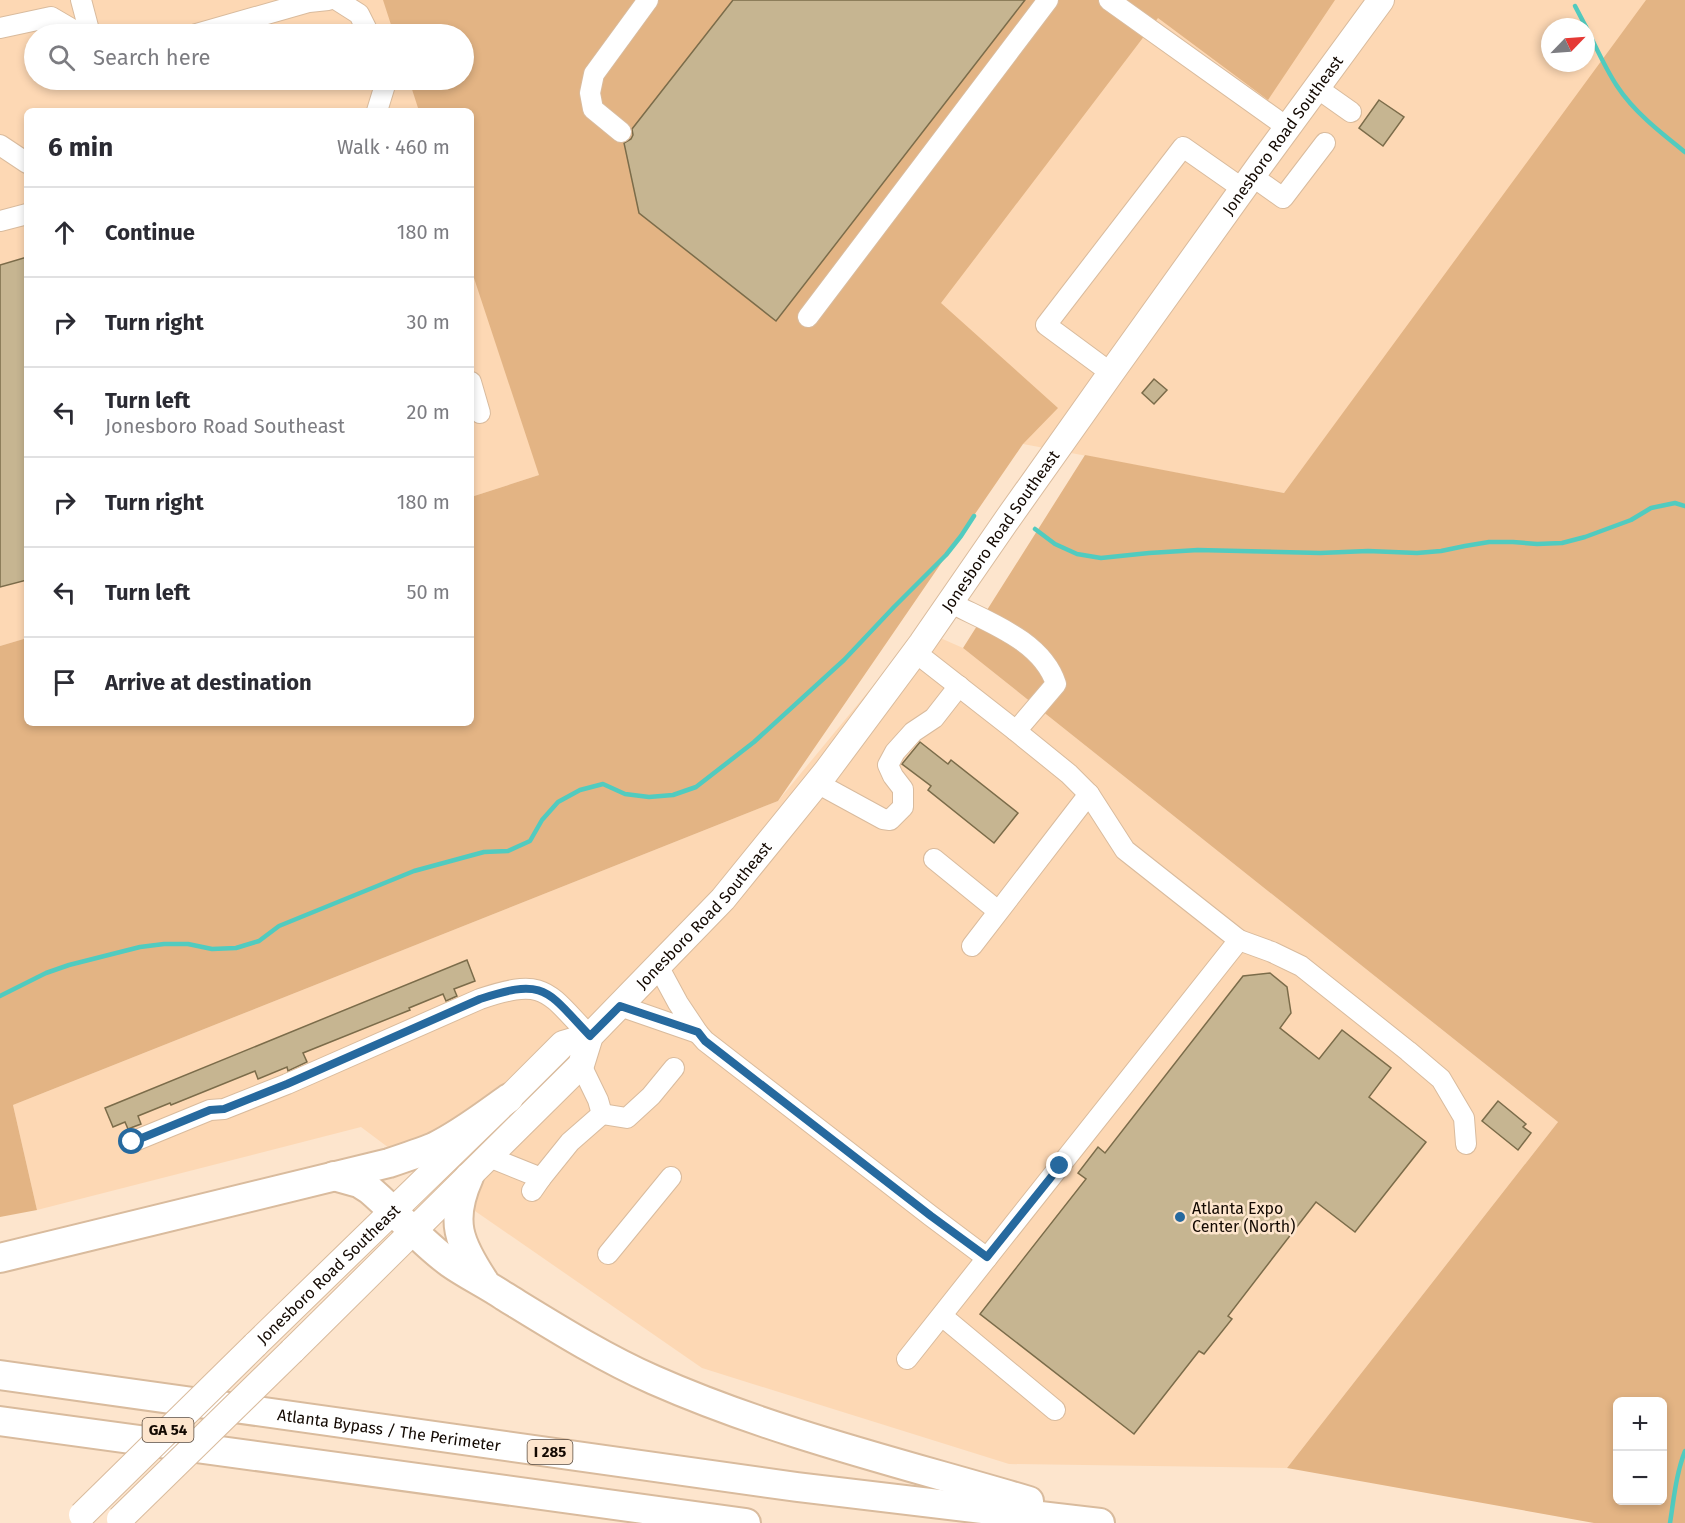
<!DOCTYPE html>
<meta charset="utf-8">
<style>
body{margin:0;font-family:"Fira Sans",sans-serif;background:#f7f7f7;color:#2b2b33}
.controls{position:absolute;right:18px;bottom:18px;display:grid;overflow:hidden;border-radius:9px;box-shadow:0 3px 9px #0003}
.controls button{width:54px;height:54px;display:grid;place-items:center;padding:0;border:0;border-bottom:2px solid #e1e1e2;background:#fff;color:#2b2b33;font:30px sans-serif}
.compass{position:absolute;left:1541px;top:18px;width:54px;height:54px;border-radius:50%;background:#fff;box-shadow:0 3px 9px #0003;rotate:65deg}
.stop{position:absolute;width:18px;height:18px;margin:-14px;border:4px solid #26699e;border-radius:50%;background:#fff}
.stop.end{background:#26699e;border-color:#fff;box-shadow:0 2px 6px #0008}
.list{margin:0;padding:0;list-style:none}
h2{display:flex;justify-content:space-between;align-items:center;height:78px;margin:0;padding:0 24px;font-size:26px}
h2 small{font-size:20px;font-weight:400;color:#7c7c81}
.list li{display:grid;grid-template-columns:39px 1fr auto;gap:18px;align-items:center;box-sizing:border-box;height:90px;padding:0 24px;border-top:2px solid #e1e1e2}
.list b{display:block;font-size:22px;white-space:nowrap}
.list p{margin:0;font-size:20px;white-space:nowrap;color:#7c7c81}
.list em{font-size:20px;font-style:normal;color:#7c7c81}
.icon{flex:none;width:33px;height:33px;fill:none;stroke:currentColor;stroke-width:2;stroke-linecap:round;stroke-linejoin:round}
.map{position:relative;flex:none;width:1685px;height:1523px;overflow:hidden}
.search{position:absolute;background:#fff;box-shadow:0 3px 9px #0003;left:24px;top:24px;width:450px;height:66px;display:flex;align-items:center;gap:15px;box-sizing:border-box;padding:0 21px;border-radius:33px;color:#7c7c81;font-size:22px}
.panel{position:absolute;background:#fff;box-shadow:0 3px 9px #0003;left:24px;top:108px;width:450px;height:618px;border-radius:9px}
.map>svg:first-child{display:block}
.built{fill:#fdd8b4;fill-rule:evenodd}
.green{fill:#e3b484;fill-rule:evenodd}
.lines{fill:none;stroke-linecap:round;stroke-linejoin:round}
.stream{stroke:#51cbbf;stroke-width:4.5}
.building{fill:#c6b591;stroke:#7b6c4a;stroke-width:1.5}
.minor-casing{stroke:#d9bb9d;stroke-width:22}
.major-casing{stroke:#d9bb9d;stroke-width:28}
.highway-casing{stroke:#d9bb9d;stroke-width:32}
.minor{stroke:#fff;stroke-width:20}
.major{stroke:#fff;stroke-width:26}
.highway{stroke:#fff;stroke-width:28}
.major-bridge-casing{stroke:#d9bb9d;stroke-width:28;stroke-linecap:butt}
.major-bridge{stroke:#fff;stroke-width:26}
.route{stroke:#26699e;stroke-width:8}
.poi-dot{fill:#26699e;stroke:#fde5cd;stroke-width:2}
.labels{text-anchor:middle;dominant-baseline:central;stroke-width:5;stroke-linejoin:round;paint-order:stroke}
.shield{fill:#fde5cd;stroke:#594b3f;stroke-width:1.5}
.shield-label{font-size:15px;font-weight:bold;fill:#130902}
.street-label{font-size:16px;fill:#130902;stroke:#fde5cd}
.poi-label{font-size:16px;fill:#130902;stroke:#fde5cd;text-anchor:start}
</style>
<div class="map">
<svg width="1685" height="1523" viewBox="0 0 1685 1523">
<rect width="100%" height="100%" fill="#fde5cd"/>
<g class="built">
<path d="M0,0H1650L1284,493L1023,444L539,475L471,497V111H27V638L0,646ZM1550,27H1586V63H1550ZM34,34H464V80H34Z"/>
<path d="M920,629L963,648L1558,1122L1287,1468L1009,1464L702,1368L449,1193L361,1127L37,1210L13,1105L778,801Z"/>
</g>
<g class="green">
<path d="M383,0H1335L1268,100L1158,18L941,303L1058,408L1023,444L778,801L13,1105L37,1210L0,1217V646L27,638V723H471V497L539,475L471,269V111H419L409,80H464V34H394Z"/>
<path d="M1646,0H1685V1523H1594L1287,1468L1558,1122L963,648L1085,455L1284,493ZM1618,1402H1662V1500H1618Z"/>
</g>
<g class="lines">
<g class="stream">
<path d="M1575,6L1586,27"/>
<path d="M1586,27C1596,47 1605,68 1617,86C1634,112 1661,133 1685,152"/>
<path d="M1035,529L1055,544L1077,554L1101,558L1149,553L1198,550L1320,553L1368,551L1417,553L1441,551L1465,546L1489,542H1513L1537,544L1562,543L1585,537L1631,520L1651,508L1675,503L1685,506"/>
<path d="M0,996L46,973L69,965L140,947L164,944H188L212,949L236,948L259,941L279,926L414,871L484,852L508,851L530,841L542,820L558,802L580,790L603,784L625,794L649,797L673,795L696,787L754,742L844,660L894,607L946,555L961,536L974,516"/>
<path d="M1670,1523C1674,1498 1676,1474 1685,1451"/>
</g>
</g>
<g class="building">
<path d="M733,0H1025L776,321L639,213L624,143L631,139L633,135L632,129Z"/>
<path d="M1379,100L1404,117L1383,146L1359,128Z"/>
<path d="M27,257V580L0,587V265Z"/>
<path d="M1154,379L1167,390L1154,404L1142,393Z"/>
<path d="M920,742L948,764L951,760L1018,813L994,843L928,790L931,786L902,764Z"/>
<path d="M467,960L475,981L454,989L457,996L446,1001L443,994L409,1008L410,1010L303,1053L307,1062L288,1071L287,1067L258,1079L255,1071L171,1105L170,1103L138,1116L141,1124L128,1129L125,1122L113,1127L105,1108Z"/>
<path d="M1270,973L1287,987L1291,1013L1280,1028L1319,1059L1342,1030L1391,1068L1369,1097L1426,1142L1355,1232L1316,1202L1228,1316L1232,1319L1204,1354L1199,1351L1134,1434L980,1314L1086,1179L1078,1173L1098,1147L1105,1153L1243,976Z"/>
<path d="M1498,1101L1526,1124L1523,1127L1531,1133L1518,1150L1482,1121Z"/>
</g>
<g class="lines">
<defs>
<g id="minor">
<path d="M81,0L90,34"/>
<path d="M337,0L359,14L369,34"/>
<path d="M1109,0L1288,128"/>
<path d="M0,28L51,17L80,34"/>
<path d="M196,34L309,2L328,0"/>
<path d="M1317,88L1351,112"/>
<path d="M377,111L385,85L383,80"/>
<path d="M621,132L593,109L590,93L594,74L648,0"/>
<path d="M0,145L27,163"/>
<path d="M1252,176L1283,198L1325,143"/>
<path d="M0,221L27,214"/>
<path d="M808,317L1048,0"/>
<path d="M1111,373L1046,325L1183,147L1243,189"/>
<path d="M471,382L480,413"/>
<path d="M949,602C987,622 1042,640 1056,684L1016,731"/>
<path d="M817,783L883,819L890,820L903,807V789L893,776L888,765L895,752L913,732L934,718L959,686"/>
<path d="M934,859L998,911"/>
<path d="M1239,940L1272,952L1301,966L1408,1051L1441,1079L1464,1118L1466,1144"/>
<path d="M972,946L1089,794"/>
<path d="M620,1006L698,1033L678,1003L658,966"/>
<path d="M698,1033L705,1041L931,1216L987,1258"/>
<path d="M581,1065L598,1100L602,1114"/>
<path d="M602,1114L627,1118L651,1096L674,1068"/>
<path d="M132,1142L210,1110L224,1109L287,1084L480,999C546,977 546,991 590,1036"/>
<path d="M489,1157L541,1178L532,1191"/>
<path d="M541,1178L570,1142L602,1114"/>
<path d="M608,1254L671,1177"/>
<path d="M942,1316L1055,1410"/>
<path d="M907,1359L1239,940L1125,850L1089,794L1069,774L1016,731L915,652"/>
</g>
<g id="major">
<path id="s1" d="M255,1345L509,1098L563,1044L590,1036"/>
<path id="s2" d="M292,1351L581,1065L590,1036L723,899L826,772L922,643L1009,517L1111,373L1260,165L1381,0"/>
</g>
<g id="highway">
<path d="M334,1176L359,1183L370,1190C397,1213 420,1241 450,1263C467,1275 486,1284 504,1296C553,1326 602,1357 654,1380C774,1433 904,1464 1029,1501"/>
<path d="M469,1177C449,1221 459,1243 484,1281"/>
<path d="M0,1258L389,1163C404,1158 419,1153 434,1147C461,1134 485,1115 509,1098"/>
<path id="s3" d="M0,1375L797,1487L1100,1523"/>
<path d="M0,1421L746,1523"/>
</g>
</defs>
<use href="#minor" class="minor-casing"/>
<use href="#major" class="major-casing"/>
<use href="#highway" class="highway-casing"/>
<use href="#minor" class="minor"/>
<use href="#major" class="major"/>
<use href="#highway" class="highway"/>
<defs>
<g id="major-bridge">
<path d="M82,1515L255,1345"/>
<path d="M120,1519L292,1351"/>
</g>
</defs>
<use href="#major-bridge" class="major-bridge-casing"/>
<use href="#major-bridge" class="major-bridge"/>
</g>
<g class="lines">
<path class="route" d="M132,1142L210,1110L224,1109L287,1084L480,999C546,977 547,991 590,1036L620,1006L698,1032L705,1041L931,1216L987,1257L1060,1166"/>
</g>
<circle class="poi-dot" cx="1180" cy="1217" r="6"/>
<g class="labels">
<g class="shield">
<rect x="142.5" y="1418" width="51" height="24" rx="4.5"/>
<rect x="527.5" y="1440" width="45" height="24" rx="4.5"/>
</g>
<g class="shield-label">
<text x="168" y="1430">GA 54</text>
<text x="550" y="1452">I 285</text>
</g>
<g class="street-label">
<text stroke="none"><textPath href="#s2" startOffset="1575">Jonesboro Road Southeast</textPath></text>
<text stroke="none"><textPath href="#s2" startOffset="1089">Jonesboro Road Southeast</textPath></text>
<text stroke="none"><textPath href="#s2" startOffset="603">Jonesboro Road Southeast</textPath></text>
<text stroke="none"><textPath href="#s1" startOffset="102">Jonesboro Road Southeast</textPath></text>
<text stroke="none"><textPath href="#s3" startOffset="393">Atlanta Bypass / The Perimeter</textPath></text>
</g>
<g class="poi-label">
<text x="1192" y="1208">Atlanta Expo<tspan x="1192" dy="18">Center (North)</tspan></text>
</g>
</g>
</svg>
<div class="controls">
<button>+</button>
<button>−</button>
</div>
<svg class="compass" viewBox="-18 -18 36 36"><path d="M0-13l5 13h-10z" fill="#e53935"/><path d="M0 13l5-13h-10z" fill="#7c7c81"/></svg>
<div class="stop" style="left:132px;top:1142px"></div>
<div class="stop end" style="left:1060px;top:1166px"></div>
<div class="search"><svg class="icon" aria-label="search" viewBox="0 0 24 24"><circle cx="10" cy="10" r="6"/><path d="M15 15l6 6"/></svg>Search here</div>
<section class="panel">
<h2>6 min<small>Walk · 460 m</small></h2>
<ul class="list">
<li><svg class="icon" aria-label="ahead" viewBox="0 0 24 24"><path d="M12 20V5M6 11l6-6 6 6"/></svg><div><b>Continue</b></div><em>180 m</em></li>
<li><svg class="icon" aria-label="right" viewBox="0 0 24 24"><path d="M7 20v-9h11M14 6l5 5-5 5"/></svg><div><b>Turn right</b></div><em>30 m</em></li>
<li><svg class="icon" aria-label="left" viewBox="0 0 24 24"><path d="M17 20v-9H6M10 6l-5 5 5 5"/></svg><div><b>Turn left</b><p>Jonesboro Road Southeast</p></div><em>20 m</em></li>
<li><svg class="icon" aria-label="right" viewBox="0 0 24 24"><path d="M7 20v-9h11M14 6l5 5-5 5"/></svg><div><b>Turn right</b></div><em>180 m</em></li>
<li><svg class="icon" aria-label="left" viewBox="0 0 24 24"><path d="M17 20v-9H6M10 6l-5 5 5 5"/></svg><div><b>Turn left</b></div><em>50 m</em></li>
<li><svg class="icon" aria-label="arrive" viewBox="0 0 24 24"><path d="M6 21V4h12l-3 4 3 4H6"/></svg><div><b>Arrive at destination</b></div></li>
</ul>
</section>
</div>
